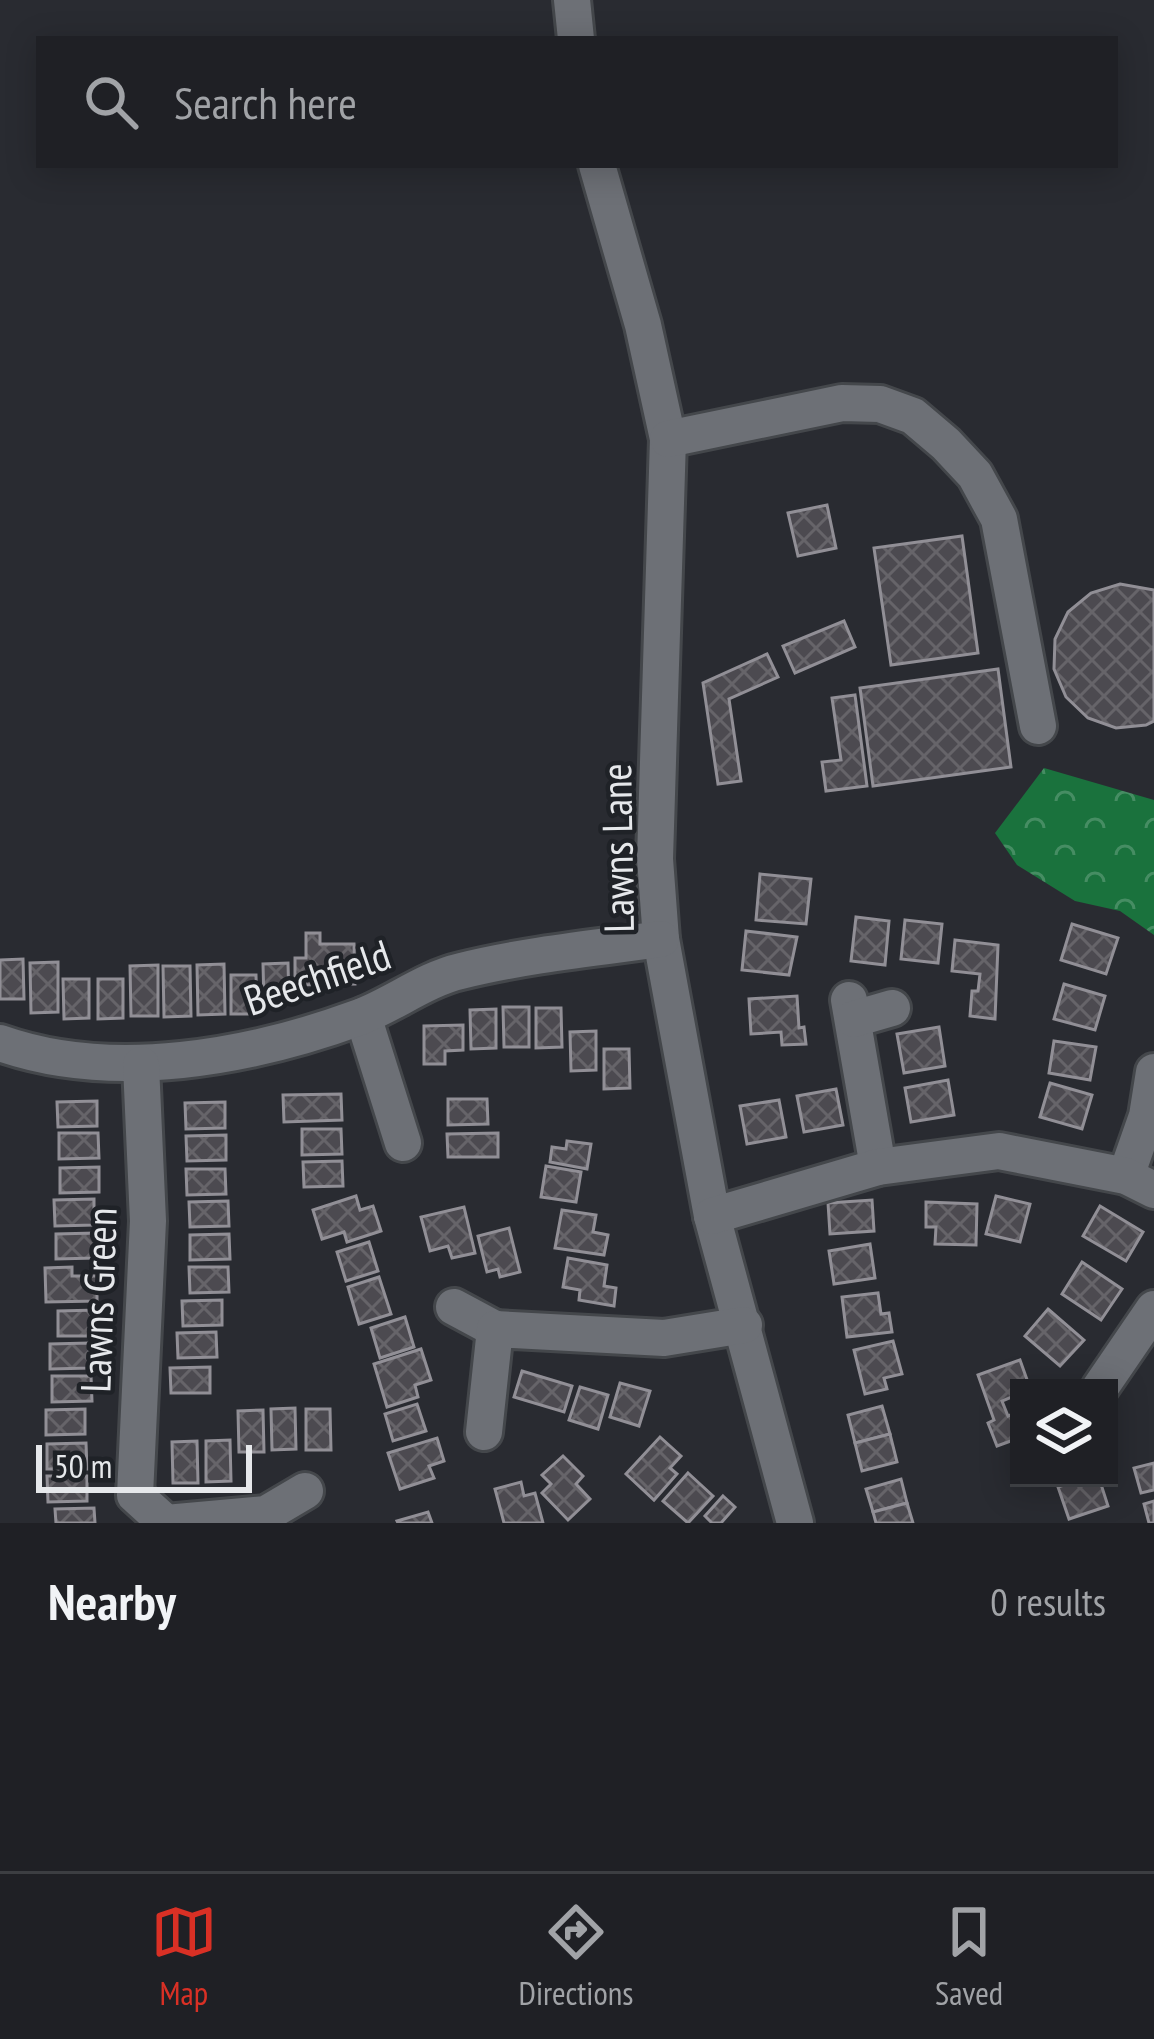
<!DOCTYPE html>
<style>
body{margin:0;font-family:"PT Sans Narrow",sans-serif;background:#2c2d32;color:#f1f3f6}
.controls{position:absolute;right:36px;bottom:36px;display:grid;overflow:hidden;border-radius:0px;box-shadow:0 6px 30px #0003}
.controls button{width:108px;height:108px;display:grid;place-items:center;padding:0;border:0;border-bottom:3px solid #3c3e42;background:#1f2025;color:#f1f3f6;font:60px sans-serif}
.scale{position:absolute;left:36px;bottom:30px;width:216px;box-sizing:border-box;padding-left:12px;border:6px solid #e6e8eb;border-top:0;font-size:33px;line-height:42px;white-space:nowrap;color:#e6e8eb;-webkit-text-stroke:9px #1f2227;paint-order:stroke}
.list{margin:0;padding:0;list-style:none}
h2{display:flex;justify-content:space-between;align-items:center;height:156px;margin:0;padding:0 48px;font-size:51px}
h2 small{font-size:39px;font-weight:400;color:#a1a3a7}
.icon{flex:none;width:66px;height:66px;fill:none;stroke:currentColor;stroke-width:2;stroke-linecap:round;stroke-linejoin:round}
.map{position:relative;flex:none;width:1154px;height:1523px;overflow:hidden}
.search{position:absolute;background:#1f2025;box-shadow:0 6px 30px #0003;left:36px;right:36px;top:36px;height:132px;display:flex;align-items:center;gap:30px;box-sizing:border-box;padding:0 42px;border-radius:0px;color:#a1a3a7;font-size:45px}
.sheet{height:348px;background:#1f2025}
nav{display:flex;justify-content:space-around;align-items:center;box-sizing:border-box;height:168px;border-top:3px solid #3c3e42;background:#1f2025;font-size:33px;color:#a1a3a7}
nav a{display:grid;justify-items:center;gap:6px}
nav .on{color:#d93025}
.map>svg:first-child{display:block}
.forest{fill:url(#forest-crowns)}
.building{fill:url(#building-cross-hatch);stroke:#918f96;stroke-width:3}
.lines{fill:none;stroke-linecap:round;stroke-linejoin:round}
.minor-casing{stroke:#44474b;stroke-width:42}
.minor{stroke:#6d7076;stroke-width:36}
.labels{text-anchor:middle;dominant-baseline:central;stroke-width:9;stroke-linejoin:round;paint-order:stroke}
.street-label{font-size:42px;fill:#e6e8eb;stroke:#1f2227}
</style>
<div class="map">
<svg width="1154" height="1523" viewBox="0 0 1154 1523">
<defs>
<pattern id="forest-crowns" width="20" height="18" patternUnits="userSpaceOnUse" patternTransform="scale(3)"><rect width="20" height="18" fill="#1a723d"/><path d="M2 6a3 3 0 1 1 6 0M12 15a3 3 0 1 1 6 0" fill="none" stroke="#468d63"/></pattern>
<pattern id="building-cross-hatch" width="8" height="8" patternUnits="userSpaceOnUse" patternTransform="scale(3)"><rect width="8" height="8" fill="#4c4a50"/><path d="M0 0l8 8M0 8l8-8" fill="none" stroke="#666469"/></pattern>
</defs>
<rect width="100%" height="100%" fill="#292b31"/>
<path class="forest" d="M1044,768L1154,800V935L1120,911L1075,901L1017,865L995,833Z"/>
<g class="building">
<path d="M827,505L836,548L798,556L788,513Z"/>
<path d="M962,536L978,653L891,665L874,548Z"/>
<path d="M1120,584L1154,590V721L1146,725L1116,728L1088,718L1066,697L1054,669L1055,639L1068,612L1091,593Z"/>
<path d="M844,621L855,647L795,673L783,646Z"/>
<path d="M767,654L778,677L729,699L741,781L718,784L703,683Z"/>
<path d="M998,669L1011,767L873,786L860,688Z"/>
<path d="M855,695L867,786L826,791L822,762L841,760L832,698Z"/>
<path d="M760,874L811,879L806,924L756,920Z"/>
<path d="M856,917L889,921L885,965L851,961Z"/>
<path d="M905,920L942,924L938,963L901,959Z"/>
<path d="M1072,924L1118,938L1106,974L1061,960Z"/>
<path d="M746,931L797,937L789,975L742,970Z"/>
<path d="M306,933H320V944H354L355,984L295,985V958H306Z"/>
<path d="M955,940L998,945L995,1019L970,1016L972,991H978L980,974L952,971Z"/>
<path d="M23,959L24,999H0V960Z"/>
<path d="M58,962V1012L31,1013L30,963Z"/>
<path d="M288,963L289,1002L264,1003L263,964Z"/>
<path d="M224,964L225,1014L198,1015L197,965Z"/>
<path d="M158,965V1016H131L130,966Z"/>
<path d="M163,966H190L191,1016L164,1017Z"/>
<path d="M231,975H256L257,1014H231Z"/>
<path d="M63,979H89V1018L64,1019Z"/>
<path d="M98,979H123V1018L98,1019Z"/>
<path d="M1064,984L1105,996L1095,1030L1054,1019Z"/>
<path d="M797,996L799,1028L804,1027L806,1044L782,1045L781,1032L751,1034L749,999Z"/>
<path d="M503,1007H529V1047H504Z"/>
<path d="M536,1008H561L562,1047L536,1048Z"/>
<path d="M496,1009V1048L471,1049L470,1010Z"/>
<path d="M463,1025V1050L445,1051V1064H424V1026Z"/>
<path d="M939,1027L945,1066L904,1073L897,1034Z"/>
<path d="M596,1031V1070L571,1071L570,1032Z"/>
<path d="M1054,1041L1096,1047L1090,1080L1049,1073Z"/>
<path d="M604,1049H629L630,1088L604,1089Z"/>
<path d="M948,1080L954,1115L911,1122L905,1088Z"/>
<path d="M1050,1083L1092,1095L1082,1129L1040,1117Z"/>
<path d="M836,1089L843,1125L804,1132L797,1096Z"/>
<path d="M341,1094L342,1120L284,1122L283,1095Z"/>
<path d="M448,1099H487L488,1124L448,1125Z"/>
<path d="M779,1100L786,1137L747,1144L740,1106Z"/>
<path d="M97,1101V1126L58,1127L57,1102Z"/>
<path d="M225,1102V1128L186,1129L185,1103Z"/>
<path d="M302,1129H341L342,1154L302,1155Z"/>
<path d="M59,1133H98L99,1158L59,1159Z"/>
<path d="M498,1133V1157H448L447,1134Z"/>
<path d="M226,1135V1160L187,1161L186,1136Z"/>
<path d="M567,1141L591,1144L587,1169L550,1162L552,1147L566,1149Z"/>
<path d="M342,1161L343,1186L304,1187L303,1162Z"/>
<path d="M546,1166L581,1172L576,1202L541,1197Z"/>
<path d="M99,1167V1192L60,1193V1168Z"/>
<path d="M186,1169H225L226,1194L187,1195Z"/>
<path d="M356,1196L360,1210L373,1206L381,1231L347,1242L344,1232L322,1239L313,1210Z"/>
<path d="M996,1196L1030,1204L1020,1242L986,1234Z"/>
<path d="M94,1199V1225L55,1226L54,1200Z"/>
<path d="M872,1200L874,1231L830,1234L828,1203Z"/>
<path d="M228,1201L229,1226L190,1227L189,1202Z"/>
<path d="M926,1202L977,1204L976,1245L935,1244L936,1227H926Z"/>
<path d="M1100,1206L1143,1232L1126,1261L1083,1236Z"/>
<path d="M464,1207L475,1253L452,1258L448,1246L430,1251L421,1217Z"/>
<path d="M562,1210L596,1215L593,1232L608,1235L604,1255L555,1248Z"/>
<path d="M509,1228L520,1272L500,1277L498,1269L487,1272L478,1236Z"/>
<path d="M95,1233V1258L56,1259V1234Z"/>
<path d="M229,1234L230,1259L190,1260V1235Z"/>
<path d="M369,1242L378,1271L346,1281L337,1252Z"/>
<path d="M870,1244L875,1278L834,1284L829,1251Z"/>
<path d="M568,1258L607,1265L604,1286L616,1288L614,1306L579,1300L580,1290L563,1287Z"/>
<path d="M1082,1262L1122,1289L1101,1320L1062,1294Z"/>
<path d="M72,1267V1276H97V1301L46,1302L45,1268Z"/>
<path d="M189,1267H228L229,1292L190,1293Z"/>
<path d="M379,1277L391,1314L359,1324L348,1287Z"/>
<path d="M878,1293L881,1314L889,1313L892,1332L847,1337L842,1297Z"/>
<path d="M222,1300V1325L183,1326L182,1301Z"/>
<path d="M1048,1309L1084,1340L1060,1366L1025,1336Z"/>
<path d="M97,1310L98,1336H58V1311Z"/>
<path d="M405,1317L414,1347L380,1358L371,1328Z"/>
<path d="M216,1332L217,1357L178,1358L177,1333Z"/>
<path d="M893,1341L902,1374L884,1378L887,1389L865,1394L854,1350Z"/>
<path d="M89,1343L90,1368L50,1369V1344Z"/>
<path d="M421,1349L431,1380L415,1385L418,1397L387,1407L374,1364Z"/>
<path d="M1020,1360L1030,1388H1019V1394L1002,1401L1008,1416L1013,1414L1019,1438L997,1446L988,1423L994,1420L978,1375Z"/>
<path d="M210,1367V1393H171L170,1368Z"/>
<path d="M522,1371L572,1386L564,1412L514,1397Z"/>
<path d="M52,1376H91L92,1401L52,1402Z"/>
<path d="M620,1383L650,1391L639,1426L610,1417Z"/>
<path d="M580,1387L608,1395L598,1429L569,1420Z"/>
<path d="M417,1404L426,1431L393,1441L385,1414Z"/>
<path d="M882,1406L890,1434L855,1443L848,1415Z"/>
<path d="M295,1408L296,1449L272,1450L271,1409Z"/>
<path d="M85,1409V1434L46,1435V1410Z"/>
<path d="M306,1409H330L331,1450H306Z"/>
<path d="M263,1410L264,1452H239L238,1411Z"/>
<path d="M890,1434L897,1462L862,1471L855,1443Z"/>
<path d="M660,1437L681,1456L670,1468L677,1474L654,1500L626,1474Z"/>
<path d="M437,1438L444,1461L429,1466L434,1478L400,1489L388,1453Z"/>
<path d="M230,1440L231,1481L206,1482V1441Z"/>
<path d="M197,1441L198,1483H173L172,1442Z"/>
<path d="M86,1443L87,1469H47V1444Z"/>
<path d="M563,1456L583,1476L576,1484L590,1499L568,1520L542,1493L551,1484L542,1475Z"/>
<path d="M1154,1463V1490L1141,1493L1134,1468Z"/>
<path d="M688,1473L713,1496L688,1523L663,1501Z"/>
<path d="M47,1476H87V1501L48,1502Z"/>
<path d="M1085,1478H1099L1108,1506L1069,1519L1058,1487Z"/>
<path d="M901,1479L907,1503L873,1512L866,1489Z"/>
<path d="M521,1482L524,1496L535,1493L543,1523H504L495,1489Z"/>
<path d="M723,1496L735,1507L721,1523H712L705,1516Z"/>
<path d="M1154,1501V1523H1149L1144,1504Z"/>
<path d="M907,1503L913,1523H876L873,1512Z"/>
<path d="M94,1508L95,1523H56L55,1509Z"/>
<path d="M428,1512L432,1523H398L397,1521Z"/>
</g>
<g class="lines">
<defs>
<g id="minor">
<path d="M572,0L576,39"/>
<path d="M597,165L643,325L668,439L655,859L661,939L712,1216L795,1523"/>
<path d="M668,439L842,403L880,404L913,416L946,444L975,475L999,519L1038,726"/>
<path d="M849,1000L878,1167"/>
<path d="M363,1016L403,1143"/>
<path d="M854,1019L892,1008"/>
<path d="M0,1043C113,1083 251,1057 360,1017C394,1004 426,979 461,971C525,955 595,948 661,939"/>
<path d="M141,1065L148,1221L135,1495L166,1523L266,1514L305,1491"/>
<path d="M1126,1176L1147,1116L1154,1072"/>
<path d="M712,1216L878,1167L999,1151L1126,1176L1154,1190"/>
<path d="M454,1307L495,1329"/>
<path d="M1100,1388L1154,1309"/>
<path d="M484,1432L495,1329L664,1338L744,1325"/>
</g>
</defs>
<use href="#minor" class="minor-casing"/>
<use href="#minor" class="minor"/>
</g>
<g class="labels">
<g class="street-label">
<text transform="translate(617 848) rotate(-91)">Lawns Lane</text>
<text transform="translate(317 977) rotate(-19)">Beechfield</text>
<text transform="translate(98 1300) rotate(-88)">Lawns Green</text>
</g>
</g>
</svg>
<div class="controls">
<button><svg class="icon" aria-label="layers" viewBox="0 0 24 24"><path d="M12 4l9 5-9 5-9-5zM3 14l9 5 9-5"/></svg></button>
</div>
<div class="scale">50 m</div>
<div class="search"><svg class="icon" aria-label="search" viewBox="0 0 24 24"><circle cx="10" cy="10" r="6"/><path d="M15 15l6 6"/></svg>Search here</div>
</div>
<section class="sheet">
<h2>Nearby<small>0 results</small></h2>
<ul class="list">
</ul>
</section>
<nav>
<a class="on"><svg class="icon" aria-label="map" viewBox="0 0 24 24"><path d="M3 6l6-2 6 2 6-2v14l-6 2-6-2-6 2zM9 4v14M15 6v14"/></svg>Map</a>
<a><svg class="icon" aria-label="directions" viewBox="0 0 24 24"><path d="M12 3l9 9-9 9-9-9zM9 14v-3h6M13 9l2 2-2 2"/></svg>Directions</a>
<a><svg class="icon" aria-label="saved" viewBox="0 0 24 24"><path d="M7 4h10v16l-5-4-5 4z"/></svg>Saved</a>
</nav>
